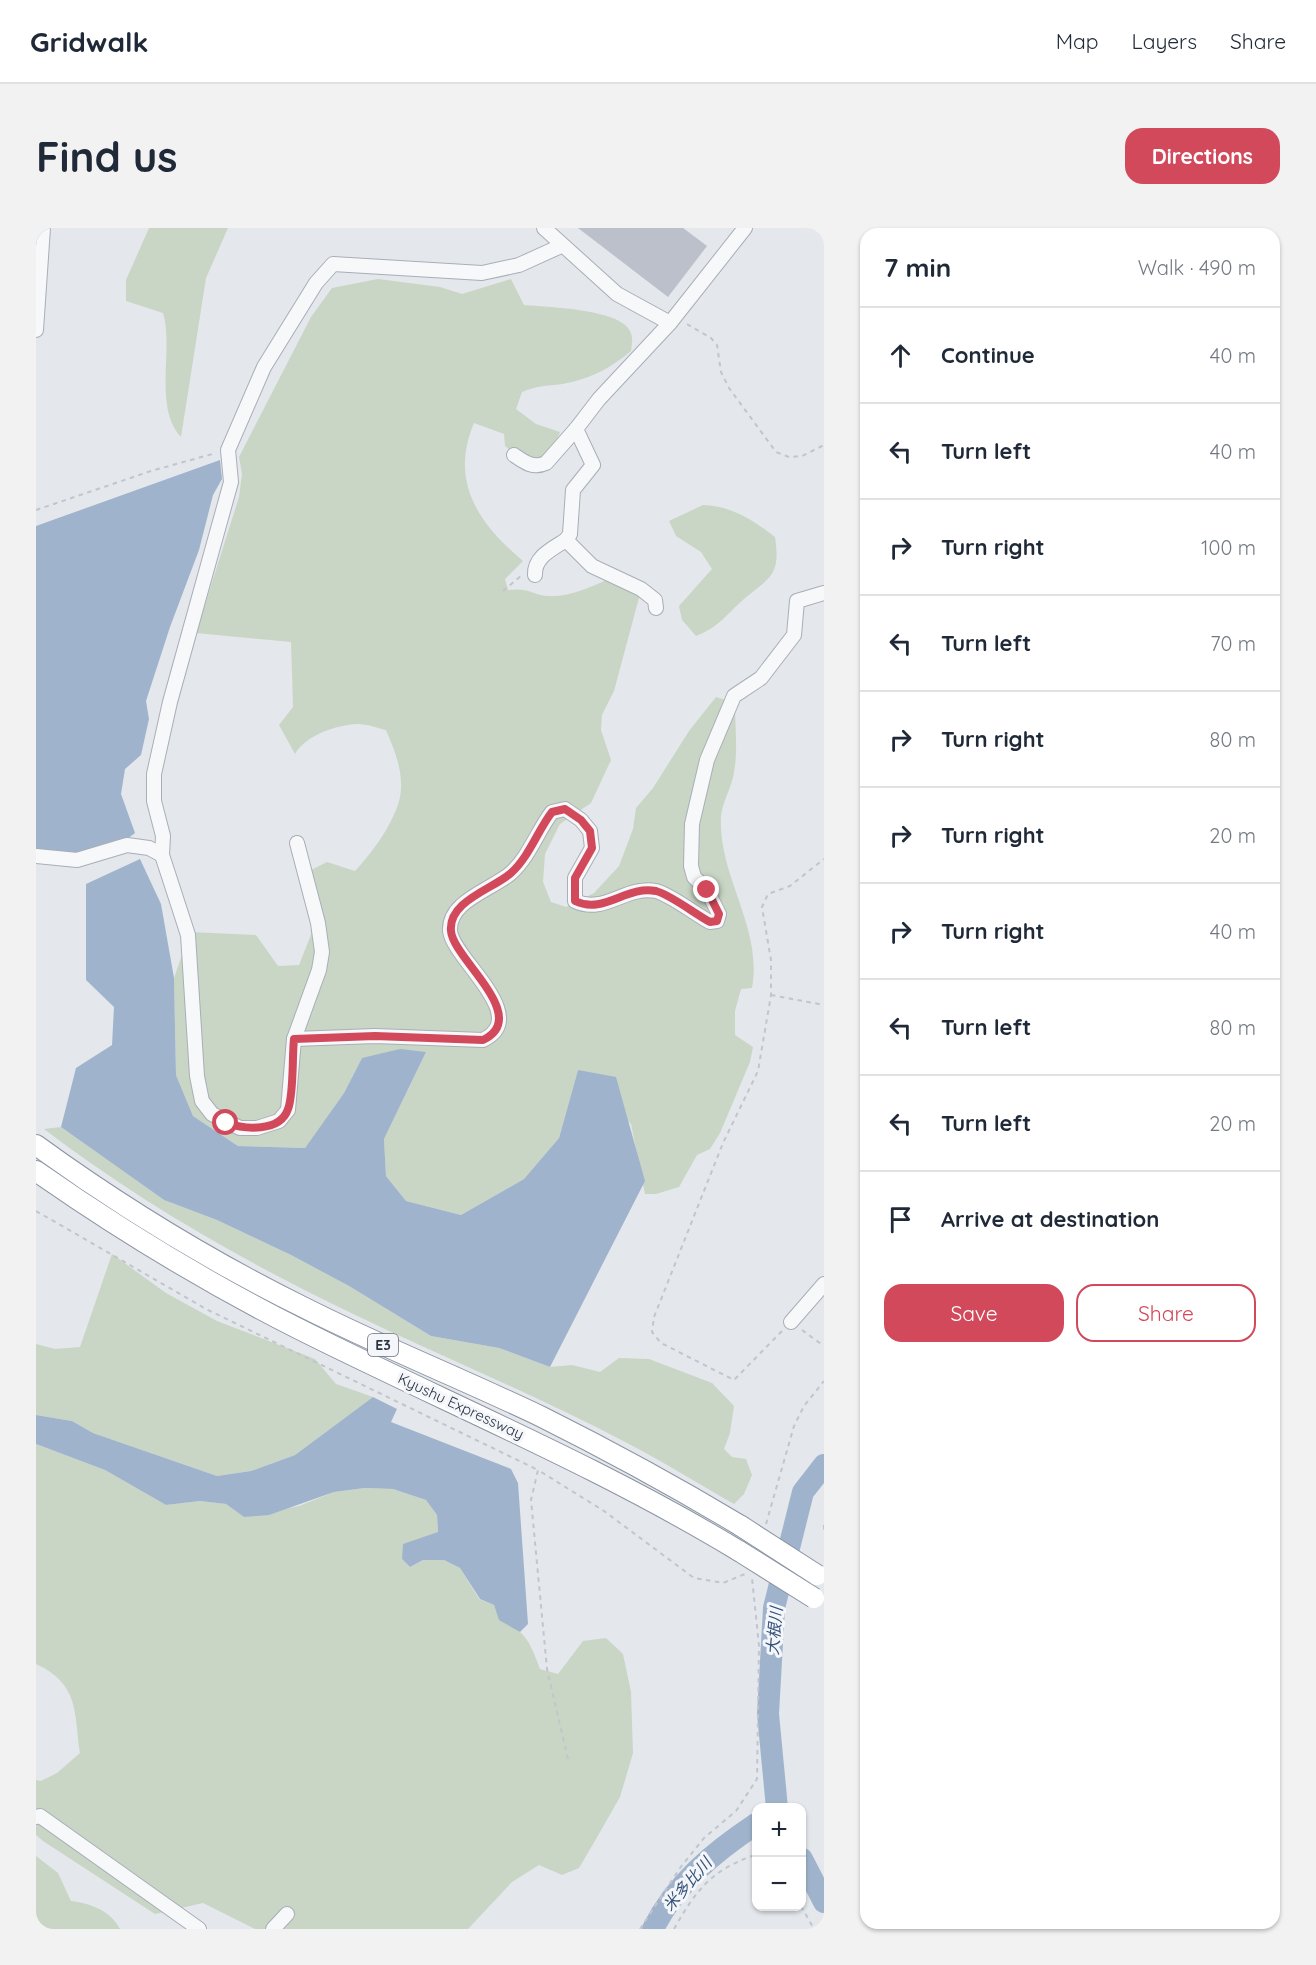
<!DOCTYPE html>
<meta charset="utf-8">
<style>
body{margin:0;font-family:Quicksand,"Noto Sans JP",sans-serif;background:#f2f2f3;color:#1f2937}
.controls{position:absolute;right:18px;bottom:18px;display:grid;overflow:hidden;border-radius:12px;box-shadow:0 2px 4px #0004}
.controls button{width:54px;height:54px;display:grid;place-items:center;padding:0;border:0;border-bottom:2px solid #e0e1e3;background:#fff;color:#1f2937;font:30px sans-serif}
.stop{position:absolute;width:18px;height:18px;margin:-14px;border:4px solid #d1495b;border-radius:50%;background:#fff}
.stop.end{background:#d1495b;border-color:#fff;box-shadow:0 2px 6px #0008}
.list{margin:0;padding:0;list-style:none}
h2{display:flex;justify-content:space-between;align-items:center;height:78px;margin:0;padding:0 24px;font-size:26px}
h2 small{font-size:20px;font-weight:400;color:#747a83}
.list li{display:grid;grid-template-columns:39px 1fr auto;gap:18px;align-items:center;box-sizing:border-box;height:96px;padding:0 24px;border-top:2px solid #e0e1e3}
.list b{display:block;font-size:22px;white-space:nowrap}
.list em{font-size:20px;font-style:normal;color:#747a83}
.actions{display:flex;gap:12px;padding:18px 24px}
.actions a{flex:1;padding:14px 0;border:2px solid #d1495b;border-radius:18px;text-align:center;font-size:21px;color:#d1495b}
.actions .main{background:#d1495b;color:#fff}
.icon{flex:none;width:33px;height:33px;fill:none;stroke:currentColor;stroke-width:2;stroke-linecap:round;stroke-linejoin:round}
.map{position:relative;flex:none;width:788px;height:1701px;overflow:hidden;border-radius:18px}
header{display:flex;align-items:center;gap:36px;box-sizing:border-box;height:84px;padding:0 30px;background:#fff;border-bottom:2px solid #e0e1e3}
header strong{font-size:28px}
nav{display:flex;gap:33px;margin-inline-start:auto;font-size:21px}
.intro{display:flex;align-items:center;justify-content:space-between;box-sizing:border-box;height:144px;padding:0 36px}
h1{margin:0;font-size:42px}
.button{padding:15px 27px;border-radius:18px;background:#d1495b;color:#fff;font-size:21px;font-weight:700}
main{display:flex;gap:36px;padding:0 36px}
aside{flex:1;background:#fff;border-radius:18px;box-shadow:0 2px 4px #0004}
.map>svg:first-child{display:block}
.green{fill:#c9d6c5}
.water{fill:#9fb4cc}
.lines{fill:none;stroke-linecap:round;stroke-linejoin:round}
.river{stroke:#9fb4cc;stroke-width:22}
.building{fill:#bbc0ca}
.minor-casing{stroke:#a9aeb7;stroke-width:16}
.highway-casing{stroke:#8b94a3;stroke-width:22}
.path{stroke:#c2c5cb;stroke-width:2;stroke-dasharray:4.5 4.5;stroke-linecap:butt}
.minor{stroke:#f7f8fa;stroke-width:14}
.highway{stroke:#fff;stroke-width:20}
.highway-bridge-casing{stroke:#8b94a3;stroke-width:22;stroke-linecap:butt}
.highway-bridge{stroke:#fff;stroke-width:20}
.route{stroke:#d1495b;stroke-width:8}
.labels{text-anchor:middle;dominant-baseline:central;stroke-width:6;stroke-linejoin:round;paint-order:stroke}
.shield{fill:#f4f6f9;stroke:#676e7b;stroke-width:1.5}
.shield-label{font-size:14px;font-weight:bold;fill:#2b3445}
.street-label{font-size:15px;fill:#2b3445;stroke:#f4f6f9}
.water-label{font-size:16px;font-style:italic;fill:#34527a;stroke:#f4f6f9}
</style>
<header>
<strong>Gridwalk</strong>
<nav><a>Map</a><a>Layers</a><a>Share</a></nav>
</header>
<div class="intro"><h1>Find us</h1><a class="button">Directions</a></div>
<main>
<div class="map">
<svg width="788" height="1701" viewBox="0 0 788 1701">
<rect width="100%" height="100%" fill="#e4e7ec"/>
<g class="green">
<path d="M113,0H192L170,50L145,209C117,178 138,121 127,85L90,73V52Z"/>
<path d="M342,51L404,59L426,66L475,51L488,77C511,79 578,81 592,100C598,108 596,115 595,123C577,138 560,148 536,154C517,159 508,155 486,164L480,181L500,196L524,204C519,218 507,236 490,231C483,229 475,222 469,218L468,206L438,195C413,254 443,296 487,333L469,351L472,362C494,359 498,368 513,368C534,369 554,359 573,351L604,366L578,463L566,487L565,502L575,532L555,575L524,596L509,626L507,654L515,674L530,679L558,665L583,638L597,601L600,580L617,560L653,503L680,469L699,475C699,497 702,523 698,544C696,559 686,574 685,589C682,648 727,700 716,760L705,761L699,783V807L717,819L714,834L684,905L674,921L661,927L643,959L620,966H609L595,896L542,842L523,910L488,951L425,987L370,973L350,948L348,911L390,824L326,830L308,865L269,920L202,918L157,888L140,847L138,750L154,704L220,707L242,738L263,737L276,704L275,642L291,634L319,643C336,625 364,588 365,561C366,540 358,521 350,502C341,500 331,496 322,496C300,497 270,507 259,526L243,497L257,479L255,414L160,405L203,269L206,246L203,229L275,89L296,60Z"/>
<path d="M667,277C696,278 717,292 739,309C745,348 734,349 708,371C690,387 683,399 660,408L646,392L643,378L676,341L665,324L640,308L633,293Z"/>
<path d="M25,899L128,972L181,992L255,1027L313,1058L395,1108L463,1120L514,1139L536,1137L564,1144L583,1130L613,1131L676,1155L698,1178L694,1205L688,1221L696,1229L710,1231L716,1247L708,1266L698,1276C663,1256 628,1234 591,1215C500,1167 404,1128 311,1083C205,1032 101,972 8,901Z"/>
<path d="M76,1026L130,1065L181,1093L279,1131L300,1156L337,1169L259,1227L215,1243L181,1248L57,1205L36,1193L0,1187V1116L19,1121L44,1119Z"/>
<path d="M0,1216L69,1242L130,1277L164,1273L190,1276L208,1289L263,1278L298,1264L329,1260L357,1261L390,1272L401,1287L402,1305L366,1331L374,1339L387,1332H408L424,1340L443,1371L458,1377C465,1396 468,1392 483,1403C494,1412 499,1428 504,1441L522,1446L547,1413L570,1410L587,1426L595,1464L597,1525L584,1569L560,1611L543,1640L526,1647L503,1637L476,1654L432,1701H219L167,1675L119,1686L7,1613L0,1607V1552L5,1553L21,1545L44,1525C38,1483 43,1456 0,1436Z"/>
<path d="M0,1628L22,1645L35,1673C54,1675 75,1683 84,1701H0Z"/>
</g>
<g class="water">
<path d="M184,232L186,251L177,267L163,322L134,399L110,473L113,491L105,527L89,541L85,566L99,605L91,611L39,626L0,621V298Z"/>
<path d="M104,631L125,676L138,750L140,847L157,888L202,918L269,920L308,865L326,830L364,821L390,824L348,911L350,948L370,973L425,987L488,951L523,910L542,842L580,849L609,953L514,1139L463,1120L395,1108L313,1058L255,1027L181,992L128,972L25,899L40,840L76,817L78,779L50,752V656Z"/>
<path d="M337,1169L361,1181L355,1194L475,1241L482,1255L492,1396L484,1404L463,1392L458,1377L444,1371L424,1340L408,1332H387L374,1339L366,1331L367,1316L402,1304L401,1287L390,1272L357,1261L329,1260L298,1264L233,1287L208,1289L190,1276L164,1273L130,1277L69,1242L0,1216V1187L36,1193L57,1205L181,1248L215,1243L259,1227Z"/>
</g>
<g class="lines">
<g class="river">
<path d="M741,1580L732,1486L738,1380L767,1264L788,1237"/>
<path d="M766,1631L788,1674"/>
<path d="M617,1701C640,1655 678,1624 720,1596"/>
</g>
</g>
<path class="building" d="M542,0H647L671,18L632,69Z"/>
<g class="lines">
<defs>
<g id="minor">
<path d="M508,0L581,66L634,95"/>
<path d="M0,102L7,0"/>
<path d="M478,227C488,234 497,241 510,235L540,201"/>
<path d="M499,347C498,329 516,321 530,312"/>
<path d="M620,380L619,372L605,361L556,338L530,312L534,306L537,262L557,237L540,201L563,171L634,95L709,0"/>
<path d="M261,615L282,695L286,724L283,742L258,811L252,882L243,893L221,900H204L176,886L166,873L161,848L152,707L126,627L127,608L118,573V546L134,474L195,254L192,222L228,139L280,55L297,36L446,45L483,37L525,18"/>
<path d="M0,628L41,632L91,617L113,620L126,627"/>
<path d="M258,811L339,808L447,812C496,788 417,731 414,703C412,673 457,661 475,645C493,629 502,602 516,584L529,581L545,592L554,603L556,620L539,650V673C568,687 590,657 620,663C635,667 659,686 674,694L681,693L683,686L671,662L658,649L655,638L656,596L671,532L698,468L725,450L758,407L761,373L788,365"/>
<path d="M755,1094L788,1056"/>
<path d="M0,1589L4,1588L163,1701"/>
<path d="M237,1701L251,1686"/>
</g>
<g id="highway">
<path d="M0,917C84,978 174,1033 267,1079C346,1119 427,1151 506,1189C574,1223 640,1259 705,1298"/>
<path d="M0,943C83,1001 170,1054 261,1100C408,1174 561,1237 703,1323"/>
</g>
</defs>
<use href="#minor" class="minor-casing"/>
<use href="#highway" class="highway-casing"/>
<g class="path">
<path d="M651,96L675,110L681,117L685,144L693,160L740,224L753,229L766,228L788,217"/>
<path d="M0,282L115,243L180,225"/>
<path d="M467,363L486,347"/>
<path d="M735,767L788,777"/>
<path d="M0,983L170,1081L502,1242"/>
<path d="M766,1102L788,1118"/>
<path d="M746,1103L698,1152L625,1115L616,1104L618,1089L687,915L722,843L735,767V732L726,679L732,666L754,658L788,631"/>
<path d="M730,1296L758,1198L768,1178L788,1153"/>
<path d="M788,1297V1306"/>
<path d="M532,1531L511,1441L495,1272L502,1242L568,1283L658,1350L687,1355L709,1346"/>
<path d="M765,1678L778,1701"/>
<path d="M604,1701L644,1640L668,1610L700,1583L721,1551L723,1418L716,1350"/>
<path d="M638,1701C659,1664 674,1643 716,1628L720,1630"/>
</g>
<use href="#minor" class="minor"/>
<use href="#highway" class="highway"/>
<defs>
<g id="highway-bridge">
<path d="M705,1298L781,1347"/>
<path d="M703,1323L778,1370"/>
</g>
</defs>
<use href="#highway-bridge" class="highway-bridge-casing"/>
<use href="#highway-bridge" class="highway-bridge"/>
</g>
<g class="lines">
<path class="route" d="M190,895C208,901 244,905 252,881C258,866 256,828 258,811L339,808L447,812C496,788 417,731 415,703C412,673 457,661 475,645C493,629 502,602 516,584L529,581L545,592L554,603L556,620L539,650V673C568,687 590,657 620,663C635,667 659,686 674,694L681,693L683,686L671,662"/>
</g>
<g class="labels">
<rect class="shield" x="332" y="1106" width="30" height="22" rx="4.5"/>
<g class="shield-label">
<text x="347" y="1117">E3</text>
</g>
<g class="street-label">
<text transform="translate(425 1178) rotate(25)">Kyushu Expressway</text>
</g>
<g class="water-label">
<text transform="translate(738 1403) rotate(-85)">大根川</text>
<text transform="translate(651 1656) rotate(-49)">米多比川</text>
</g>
</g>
</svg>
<div class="controls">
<button>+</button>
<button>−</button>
</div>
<div class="stop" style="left:190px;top:895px"></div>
<div class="stop end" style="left:671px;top:662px"></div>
</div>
<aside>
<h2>7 min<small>Walk · 490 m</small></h2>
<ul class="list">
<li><svg class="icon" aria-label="ahead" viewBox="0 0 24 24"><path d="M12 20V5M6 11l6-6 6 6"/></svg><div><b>Continue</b></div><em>40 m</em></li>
<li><svg class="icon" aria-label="left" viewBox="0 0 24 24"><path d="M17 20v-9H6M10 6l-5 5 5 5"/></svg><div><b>Turn left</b></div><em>40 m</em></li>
<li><svg class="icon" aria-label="right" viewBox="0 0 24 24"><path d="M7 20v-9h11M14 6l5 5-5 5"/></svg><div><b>Turn right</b></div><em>100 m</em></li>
<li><svg class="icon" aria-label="left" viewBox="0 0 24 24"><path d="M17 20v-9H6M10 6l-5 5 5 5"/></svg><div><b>Turn left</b></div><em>70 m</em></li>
<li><svg class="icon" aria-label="right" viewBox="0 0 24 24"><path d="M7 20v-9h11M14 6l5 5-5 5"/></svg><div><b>Turn right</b></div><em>80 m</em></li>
<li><svg class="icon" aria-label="right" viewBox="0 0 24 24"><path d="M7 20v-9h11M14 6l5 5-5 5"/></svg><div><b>Turn right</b></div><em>20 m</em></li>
<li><svg class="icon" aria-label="right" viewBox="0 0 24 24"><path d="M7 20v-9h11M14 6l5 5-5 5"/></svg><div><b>Turn right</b></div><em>40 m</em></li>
<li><svg class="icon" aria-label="left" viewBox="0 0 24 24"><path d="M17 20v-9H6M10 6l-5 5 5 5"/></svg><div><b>Turn left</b></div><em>80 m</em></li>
<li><svg class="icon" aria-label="left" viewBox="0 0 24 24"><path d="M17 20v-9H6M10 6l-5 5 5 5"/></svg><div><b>Turn left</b></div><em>20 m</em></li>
<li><svg class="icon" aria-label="arrive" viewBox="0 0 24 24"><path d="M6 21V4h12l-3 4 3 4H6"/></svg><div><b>Arrive at destination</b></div></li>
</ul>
<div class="actions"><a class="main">Save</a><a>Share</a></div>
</aside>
</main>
